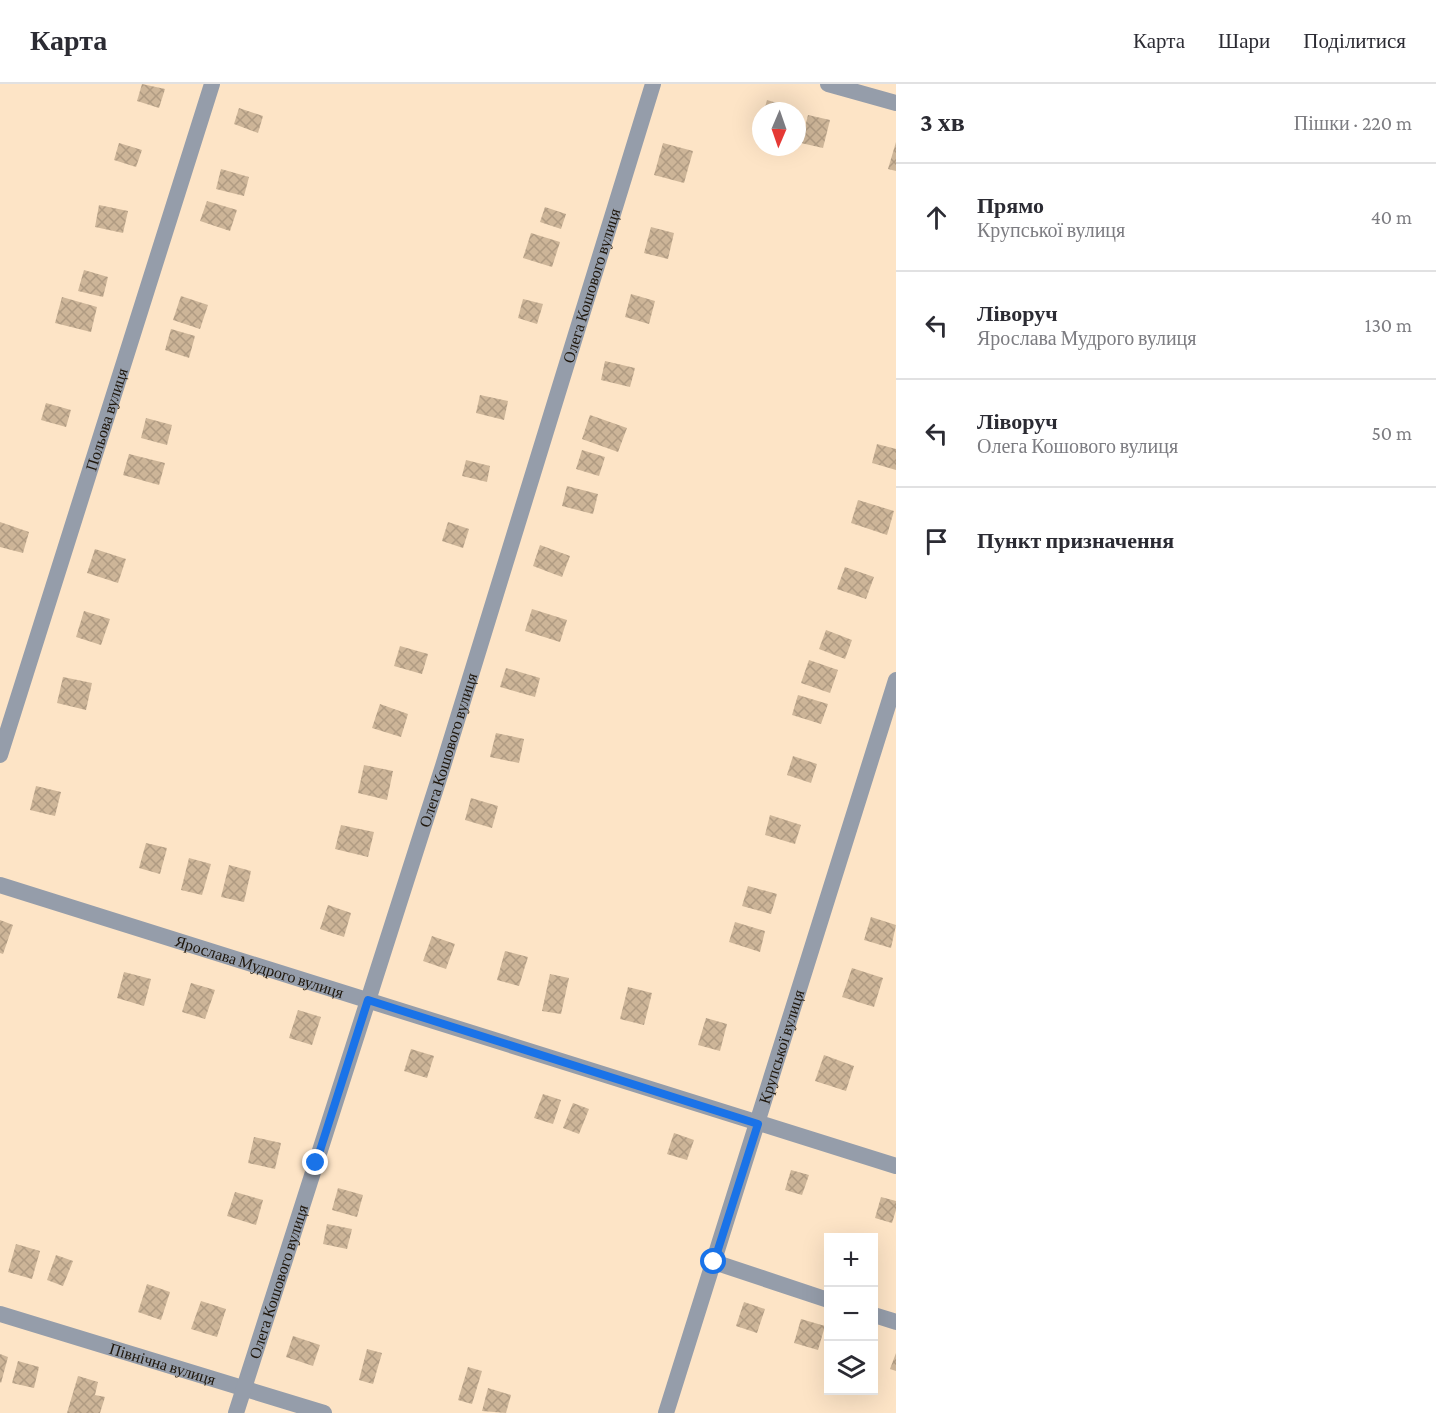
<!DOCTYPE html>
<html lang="uk">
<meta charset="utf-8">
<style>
body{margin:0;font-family:"Crimson Pro",serif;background:#f7f7f7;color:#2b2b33}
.controls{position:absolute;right:18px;bottom:18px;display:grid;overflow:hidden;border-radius:0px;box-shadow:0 6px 24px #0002}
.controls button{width:54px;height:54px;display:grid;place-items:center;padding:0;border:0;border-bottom:2px solid #e1e1e2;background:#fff;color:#2b2b33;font:30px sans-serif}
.compass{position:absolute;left:752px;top:18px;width:54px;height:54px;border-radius:50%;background:#fff;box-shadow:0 6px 24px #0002;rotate:182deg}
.stop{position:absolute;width:18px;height:18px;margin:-14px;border:4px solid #1a73e8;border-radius:50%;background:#fff}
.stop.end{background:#1a73e8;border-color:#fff;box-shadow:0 2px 6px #0008}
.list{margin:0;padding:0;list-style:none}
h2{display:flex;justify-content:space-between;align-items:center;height:78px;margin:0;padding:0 24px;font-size:26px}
h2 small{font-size:20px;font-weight:400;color:#7c7c81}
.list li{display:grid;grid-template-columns:39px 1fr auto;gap:18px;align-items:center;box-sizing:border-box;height:108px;padding:0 24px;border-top:2px solid #e1e1e2}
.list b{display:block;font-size:22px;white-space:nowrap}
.list p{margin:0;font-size:20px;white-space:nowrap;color:#7c7c81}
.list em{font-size:20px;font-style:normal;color:#7c7c81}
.icon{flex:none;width:33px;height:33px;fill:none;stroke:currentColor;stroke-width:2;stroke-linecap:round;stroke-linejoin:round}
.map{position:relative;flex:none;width:896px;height:1329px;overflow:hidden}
header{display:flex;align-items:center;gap:36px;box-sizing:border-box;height:84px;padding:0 30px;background:#fff;border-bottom:2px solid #e1e1e2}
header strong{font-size:28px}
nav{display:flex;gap:33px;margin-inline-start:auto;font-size:21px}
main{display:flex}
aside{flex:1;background:#fff}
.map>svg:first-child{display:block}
.building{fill:url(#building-cross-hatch)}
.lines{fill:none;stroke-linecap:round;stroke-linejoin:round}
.minor{stroke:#959daa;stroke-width:16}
.route{stroke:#1a73e8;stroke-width:8}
.labels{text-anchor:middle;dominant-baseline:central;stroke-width:6;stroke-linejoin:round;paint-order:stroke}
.street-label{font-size:16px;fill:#1f170c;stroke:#fef4e8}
</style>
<header>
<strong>Карта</strong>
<nav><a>Карта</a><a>Шари</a><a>Поділитися</a></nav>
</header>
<main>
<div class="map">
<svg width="896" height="1329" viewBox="0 0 896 1329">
<defs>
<pattern id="building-cross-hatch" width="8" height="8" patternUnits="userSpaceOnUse" patternTransform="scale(1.5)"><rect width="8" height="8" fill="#cdb598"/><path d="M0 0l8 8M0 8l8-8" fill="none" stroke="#b09b82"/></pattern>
</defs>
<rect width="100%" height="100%" fill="#fde4c6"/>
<g class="building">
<path d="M142,0L165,5L159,24L137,17Z"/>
<path d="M767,16L787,22L786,27H764Z"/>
<path d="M239,24L263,32L258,49L234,40Z"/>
<path d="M808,31L830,36L823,64L801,59Z"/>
<path d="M896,58V87L888,85Z"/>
<path d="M119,59L142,66L136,83L114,76Z"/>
<path d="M663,59L693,67L684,99L654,91Z"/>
<path d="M221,85L249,93L244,112L216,105Z"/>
<path d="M207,117L237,126L230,147L200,137Z"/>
<path d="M99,121L128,127L123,149L95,143Z"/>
<path d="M545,123L566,130L561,145L540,138Z"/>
<path d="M651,143L674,149L668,175L644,169Z"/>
<path d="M531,149L560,158L552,183L523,174Z"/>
<path d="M84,186L108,193L103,213L78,207Z"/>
<path d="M631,210L655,217L649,240L625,233Z"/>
<path d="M181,212L208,221L200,245L173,236Z"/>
<path d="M62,213L97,223L91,248L55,239Z"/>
<path d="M523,215L543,220L537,240L518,234Z"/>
<path d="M171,245L195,252L189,274L165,266Z"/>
<path d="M605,277L635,284L630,303L601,296Z"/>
<path d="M480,311L508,317L504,336L476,329Z"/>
<path d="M46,319L71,326L66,343L41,336Z"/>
<path d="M590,331L627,344L618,368L582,355Z"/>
<path d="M146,334L172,341L167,361L141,354Z"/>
<path d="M877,360L896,365V386L872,379Z"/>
<path d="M582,366L605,373L599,392L576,385Z"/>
<path d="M129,370L165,379L159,401L123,391Z"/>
<path d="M466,376L490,382L487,398L462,392Z"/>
<path d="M567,402L598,410L593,430L562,422Z"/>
<path d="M858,416L894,427L887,451L851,439Z"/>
<path d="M0,438L29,448L23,469L0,463Z"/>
<path d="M448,438L469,445L463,464L442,457Z"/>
<path d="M540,461L570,472L562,493L533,482Z"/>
<path d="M95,465L126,475L118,499L87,489Z"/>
<path d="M845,483L874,493L866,515L837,505Z"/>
<path d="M532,525L567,536L560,558L525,547Z"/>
<path d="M84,527L110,535L101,561L76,553Z"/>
<path d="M826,546L852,556L845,575L819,565Z"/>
<path d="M400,562L428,570L422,590L394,582Z"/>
<path d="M809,576L838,586L830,609L801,599Z"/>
<path d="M506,584L540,594L535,613L500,603Z"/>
<path d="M63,593L92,599L86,626L57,619Z"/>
<path d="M798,611L828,620L821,640L792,631Z"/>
<path d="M380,620L408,630L401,653L372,644Z"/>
<path d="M496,649L524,655L519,679L490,673Z"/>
<path d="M793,672L817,680L811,699L787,691Z"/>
<path d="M364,681L393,687L387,716L358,709Z"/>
<path d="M36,702L61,708L55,732L30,726Z"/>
<path d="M471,714L498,722L492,744L465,736Z"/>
<path d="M770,731L801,741L795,760L765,751Z"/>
<path d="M341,741L374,748L368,773L335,765Z"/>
<path d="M146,759L167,764L160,790L139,784Z"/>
<path d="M189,774L211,780L202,811L181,806Z"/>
<path d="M229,781L251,787L244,818L221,813Z"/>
<path d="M748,802L777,810L771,830L742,822Z"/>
<path d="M328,821L351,829L344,853L320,845Z"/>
<path d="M871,833L896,841L891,864L864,856Z"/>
<path d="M0,836L13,841L3,870L0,869Z"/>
<path d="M735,838L765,847L760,868L729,858Z"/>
<path d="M432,852L455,860L446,885L423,877Z"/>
<path d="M505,867L528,873L519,902L497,896Z"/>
<path d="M852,884L883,894L874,923L842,913Z"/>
<path d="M124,888L151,895L144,922L117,914Z"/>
<path d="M550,890L569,894L561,930L542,927Z"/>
<path d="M191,899L215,906L205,935L182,928Z"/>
<path d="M628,903L652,909L644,941L620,935Z"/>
<path d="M298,926L321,933L312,961L289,954Z"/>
<path d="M706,934L727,940L720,967L698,961Z"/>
<path d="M411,965L434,972L427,994L404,987Z"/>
<path d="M824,971L854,982L846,1007L815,997Z"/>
<path d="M543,1010L561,1016L553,1040L534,1034Z"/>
<path d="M573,1019L589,1025L579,1050L563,1044Z"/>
<path d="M674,1049L694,1056L687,1076L667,1070Z"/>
<path d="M254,1053L281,1059L275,1085L248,1079Z"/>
<path d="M791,1086L809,1091L802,1111L785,1106Z"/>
<path d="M338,1104L363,1111L357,1133L332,1126Z"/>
<path d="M235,1108L263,1116L256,1141L227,1132Z"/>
<path d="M881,1113L896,1117V1126L892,1139L875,1134Z"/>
<path d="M327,1140L352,1145L347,1165L323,1160Z"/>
<path d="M16,1160L40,1167L32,1195L8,1188Z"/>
<path d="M56,1171L73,1177L63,1202L47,1196Z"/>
<path d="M147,1200L170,1208L161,1236L138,1228Z"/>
<path d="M201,1217L226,1225L217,1253L191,1245Z"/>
<path d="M744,1218L765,1225L757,1249L736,1242Z"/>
<path d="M801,1235L825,1242L818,1266L794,1259Z"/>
<path d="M293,1252L320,1261L313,1282L286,1273Z"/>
<path d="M367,1265L382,1269L373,1300L359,1296Z"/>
<path d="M896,1269V1287L890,1285Z"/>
<path d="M0,1270L8,1273L1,1299L0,1298Z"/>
<path d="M18,1277L39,1283L34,1304L12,1299Z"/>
<path d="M468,1283L482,1287L472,1320L458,1316Z"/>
<path d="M78,1292L98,1298L95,1311L105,1313L100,1329H67Z"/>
<path d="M488,1304L511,1311L506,1329L482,1327Z"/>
</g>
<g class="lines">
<g class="minor">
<path d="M828,0L896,19"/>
<path id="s1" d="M0,671L212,0"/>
<path id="s2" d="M0,801L896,1082"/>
<path d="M714,1178L828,1216"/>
<path id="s3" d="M0,1230L324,1329"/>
<path d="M874,1231L896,1238"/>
<path id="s4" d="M236,1329L443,682L653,0"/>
<path id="s5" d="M666,1329L896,596"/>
</g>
</g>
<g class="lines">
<path class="route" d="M316,1079L368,916L758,1040L714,1178"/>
</g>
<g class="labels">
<g class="street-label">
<text stroke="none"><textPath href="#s4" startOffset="1182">Олега Кошового вулиця</textPath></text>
<text stroke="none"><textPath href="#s1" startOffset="352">Польова вулиця</textPath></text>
<text stroke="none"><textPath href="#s4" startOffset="696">Олега Кошового вулиця</textPath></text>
<text stroke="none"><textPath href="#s2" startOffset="272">Ярослава Мудрого вулиця</textPath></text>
<text stroke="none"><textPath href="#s5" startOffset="384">Крупської вулиця</textPath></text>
<text stroke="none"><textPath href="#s4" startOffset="138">Олега Кошового вулиця</textPath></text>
<text stroke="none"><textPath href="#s3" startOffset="170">Північна вулиця</textPath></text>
</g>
</g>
</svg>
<div class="controls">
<button>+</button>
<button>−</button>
<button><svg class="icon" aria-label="layers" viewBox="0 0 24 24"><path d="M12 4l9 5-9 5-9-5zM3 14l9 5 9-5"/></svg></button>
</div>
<svg class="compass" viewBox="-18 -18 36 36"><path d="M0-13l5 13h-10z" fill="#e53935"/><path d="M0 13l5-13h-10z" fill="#7c7c81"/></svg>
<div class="stop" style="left:714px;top:1178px"></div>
<div class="stop end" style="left:316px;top:1079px"></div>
</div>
<aside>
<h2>3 хв<small>Пішки · 220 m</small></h2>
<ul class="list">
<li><svg class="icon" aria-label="ahead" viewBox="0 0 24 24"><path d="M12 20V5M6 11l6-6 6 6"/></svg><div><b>Прямо</b><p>Крупської вулиця</p></div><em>40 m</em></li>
<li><svg class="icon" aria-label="left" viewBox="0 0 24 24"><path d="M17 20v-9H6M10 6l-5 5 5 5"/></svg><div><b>Ліворуч</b><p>Ярослава Мудрого вулиця</p></div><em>130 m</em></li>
<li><svg class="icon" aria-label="left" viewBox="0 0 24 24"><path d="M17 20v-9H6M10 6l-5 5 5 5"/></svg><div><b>Ліворуч</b><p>Олега Кошового вулиця</p></div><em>50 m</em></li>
<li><svg class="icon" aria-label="arrive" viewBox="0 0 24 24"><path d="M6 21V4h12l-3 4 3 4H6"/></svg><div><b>Пункт призначення</b></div></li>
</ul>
</aside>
</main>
